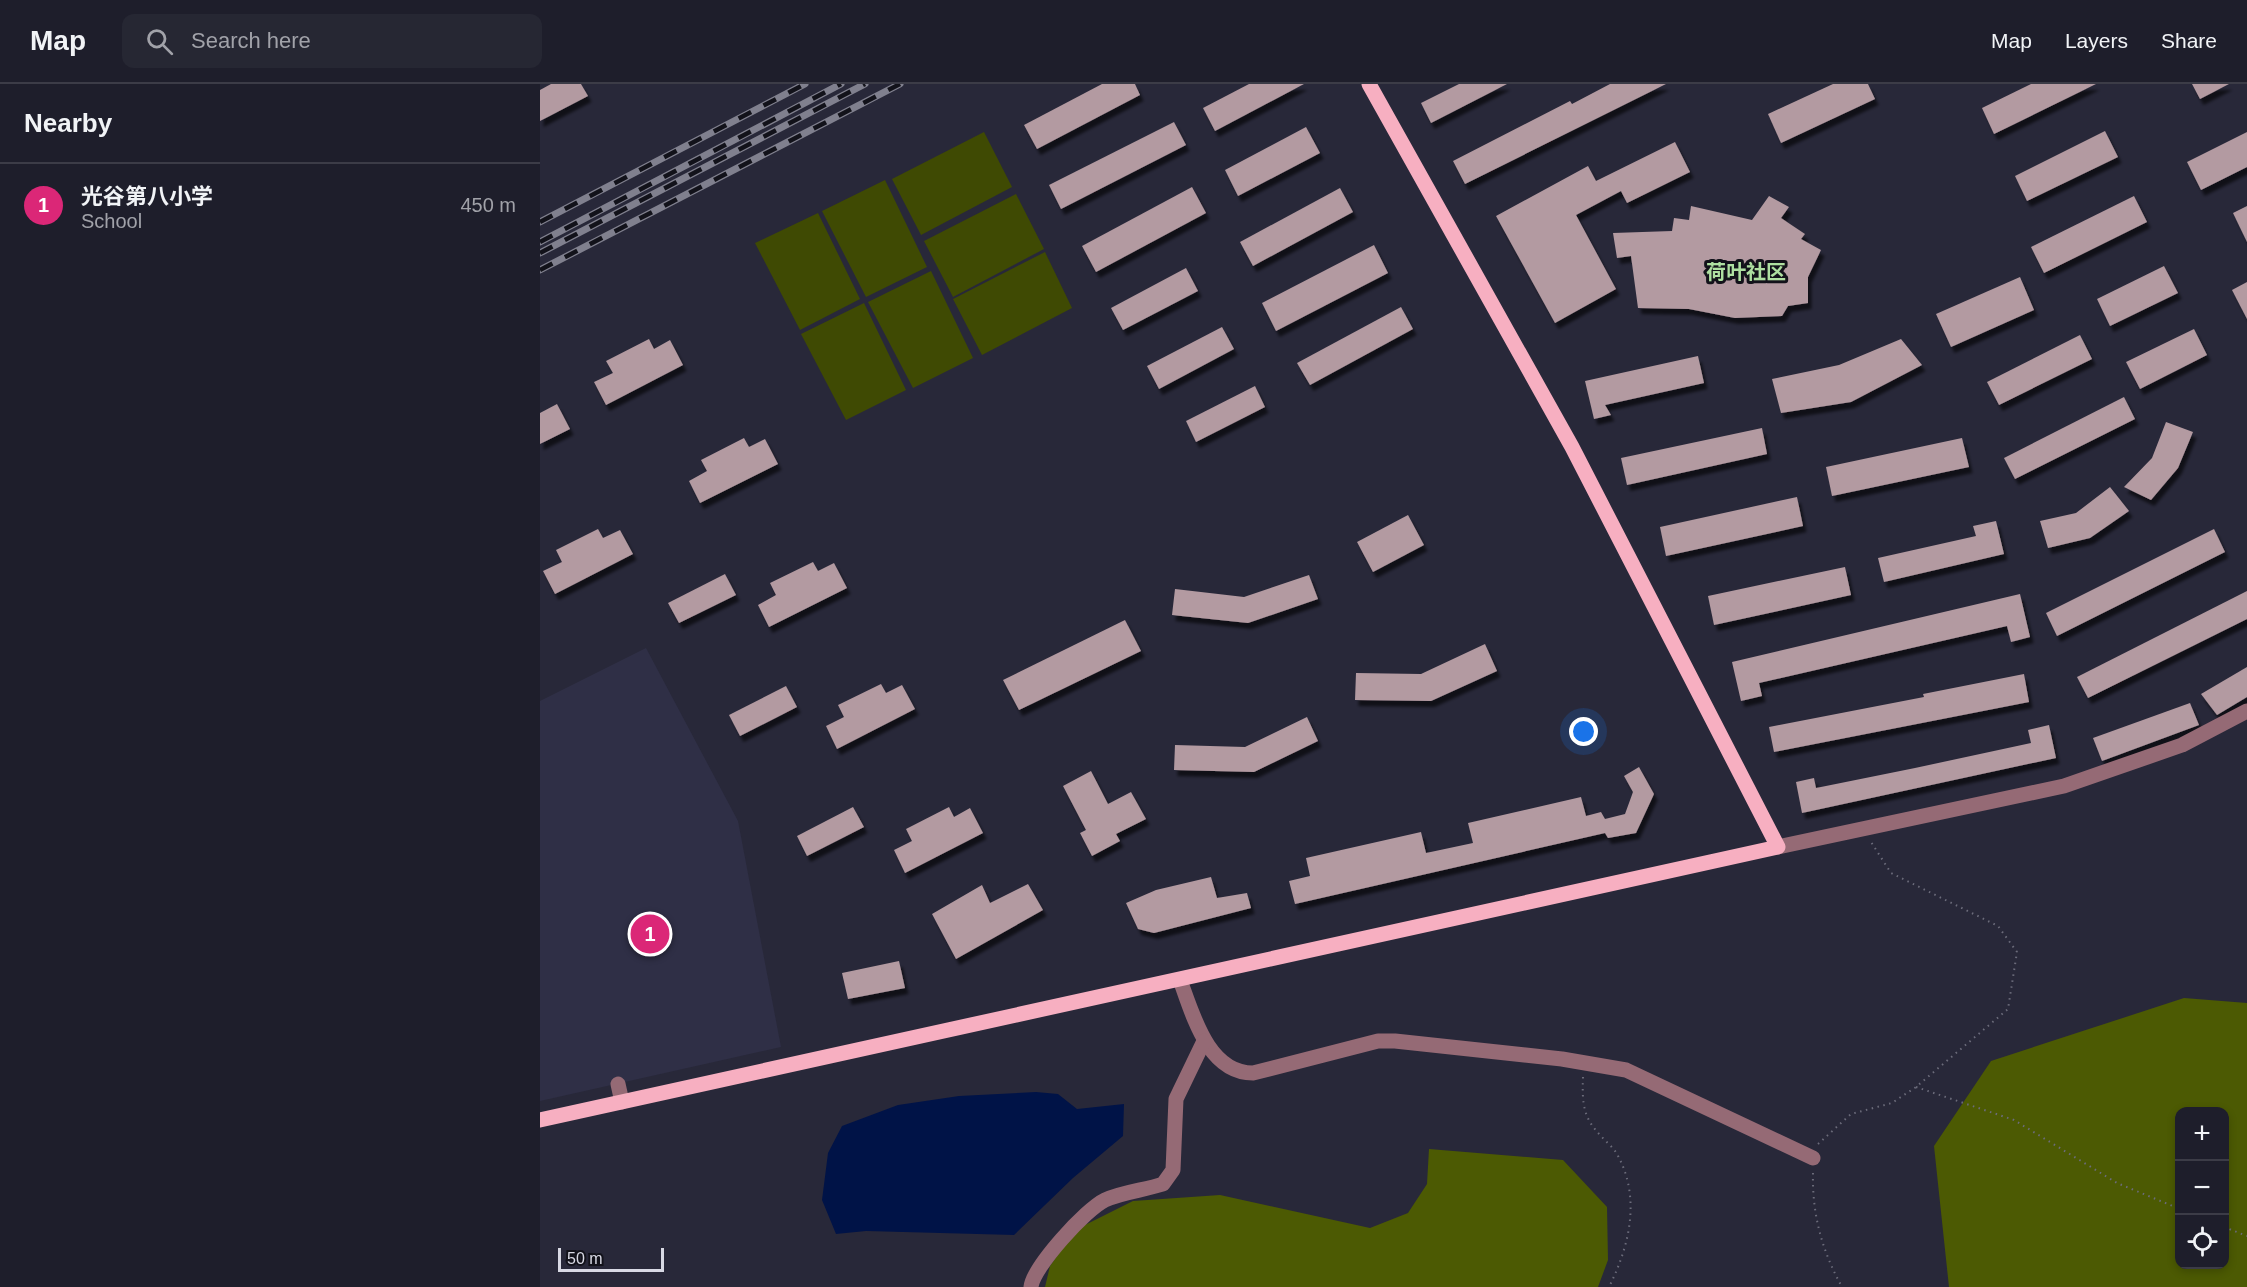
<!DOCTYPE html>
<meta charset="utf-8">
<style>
body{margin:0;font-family:Helvetica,"Noto Sans SC",sans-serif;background:#262733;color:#f1f3f6}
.controls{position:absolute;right:18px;bottom:18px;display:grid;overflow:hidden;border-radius:12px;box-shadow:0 3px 9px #0003}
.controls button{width:54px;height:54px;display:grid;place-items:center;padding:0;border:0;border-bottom:2px solid #3c3c47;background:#1e1e2b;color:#f1f3f6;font:30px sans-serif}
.scale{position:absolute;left:18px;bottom:15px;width:106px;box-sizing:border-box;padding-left:6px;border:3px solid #d8d9e4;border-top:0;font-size:16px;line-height:21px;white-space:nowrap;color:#d8d9e4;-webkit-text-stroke:4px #12121a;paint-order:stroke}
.you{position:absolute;left:1044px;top:648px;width:21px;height:21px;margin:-15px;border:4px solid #fff;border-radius:50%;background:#1a73e8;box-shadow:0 0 0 9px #1a73e833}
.badge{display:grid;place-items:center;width:39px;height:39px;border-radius:50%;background:#db2777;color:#fff;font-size:20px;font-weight:700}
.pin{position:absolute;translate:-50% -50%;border:3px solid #fff;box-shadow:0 2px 6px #0006}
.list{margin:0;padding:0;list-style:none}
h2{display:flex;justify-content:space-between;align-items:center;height:78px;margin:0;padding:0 24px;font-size:26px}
h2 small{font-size:20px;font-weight:400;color:#a1a2a9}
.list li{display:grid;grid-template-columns:39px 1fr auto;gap:18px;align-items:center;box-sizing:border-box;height:84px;padding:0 24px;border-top:2px solid #3c3c47}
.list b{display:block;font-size:22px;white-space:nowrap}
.list p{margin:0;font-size:20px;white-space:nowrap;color:#a1a2a9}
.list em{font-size:20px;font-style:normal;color:#a1a2a9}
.icon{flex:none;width:33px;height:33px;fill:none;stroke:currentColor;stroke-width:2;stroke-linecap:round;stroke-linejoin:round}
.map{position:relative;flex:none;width:1707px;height:1203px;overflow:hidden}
header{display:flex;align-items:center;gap:36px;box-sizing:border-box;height:84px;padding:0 30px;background:#1e1e2b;border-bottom:2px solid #3c3c47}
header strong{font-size:28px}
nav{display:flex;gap:33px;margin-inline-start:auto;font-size:21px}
.search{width:420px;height:54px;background:#262733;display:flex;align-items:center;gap:15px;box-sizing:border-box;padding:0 21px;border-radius:12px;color:#a1a2a9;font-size:22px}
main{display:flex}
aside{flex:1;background:#1e1e2b}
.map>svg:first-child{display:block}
.built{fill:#2f2f46}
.green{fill:#3f4a03}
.forest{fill:#4c5a03;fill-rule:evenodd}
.water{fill:#001347}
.building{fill:#b39aa1;filter:url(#shadow)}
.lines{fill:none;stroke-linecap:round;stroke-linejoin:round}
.path{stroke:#6c6c7b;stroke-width:2;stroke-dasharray:1.5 4.5;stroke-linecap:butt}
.minor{stroke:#956a75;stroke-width:15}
.major{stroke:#f7afc1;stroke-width:15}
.rail-casing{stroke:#80808e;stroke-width:7}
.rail{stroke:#12121a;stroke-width:4.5;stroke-dasharray:14;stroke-linecap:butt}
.labels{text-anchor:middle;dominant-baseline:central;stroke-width:6;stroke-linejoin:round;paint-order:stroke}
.quarter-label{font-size:20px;font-weight:bold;fill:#aee0a1;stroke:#12121a}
</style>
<header>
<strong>Map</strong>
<div class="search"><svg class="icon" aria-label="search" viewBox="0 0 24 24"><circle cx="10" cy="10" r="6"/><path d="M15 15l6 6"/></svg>Search here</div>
<nav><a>Map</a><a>Layers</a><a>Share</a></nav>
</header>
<main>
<aside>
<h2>Nearby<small></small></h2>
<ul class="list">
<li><span class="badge">1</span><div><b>光谷第八小学</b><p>School</p></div><em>450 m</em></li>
</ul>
</aside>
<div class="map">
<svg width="1707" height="1203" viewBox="0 0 1707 1203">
<defs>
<filter id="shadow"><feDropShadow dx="3.5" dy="6" stdDeviation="1.5" flood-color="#0009"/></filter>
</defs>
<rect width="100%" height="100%" fill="#282839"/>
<path class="built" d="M106,564L198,737L241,963L0,1017V617Z"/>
<g class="green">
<path d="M444,48L472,103L381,151L352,95Z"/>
<path d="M345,96L387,183L326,213L282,127Z"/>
<path d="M476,110L504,165L413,213L384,157Z"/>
<path d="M278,129L320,215L260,246L215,159Z"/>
<path d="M505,168L532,224L442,271L413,215Z"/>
<path d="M391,187L433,274L373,304L328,218Z"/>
<path d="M324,219L366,306L306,336L261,250Z"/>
</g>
<g class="forest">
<path d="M1644,914L1707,919V1203H1409L1394,1062L1451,977ZM1640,1028H1684V1180H1640Z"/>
<path d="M889,1065L1023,1076L1067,1123L1068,1176L1058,1203H505L510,1182L535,1146L593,1117L680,1111L830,1144L868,1129L887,1100Z"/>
</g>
<path class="water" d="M496,1008L518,1010L537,1025L584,1020L583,1052L533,1094L474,1151L326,1147L296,1150L282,1116L288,1069L302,1042L358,1021L419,1012Z"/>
<g class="building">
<path d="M11,0H41L48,12L0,37V6Z"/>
<path d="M562,0H595L600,11L497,65L484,41Z"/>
<path d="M709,0H764L675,47L663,24Z"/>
<path d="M919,0H967L891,39L881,19Z"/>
<path d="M1070,0H1126L925,100L913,77L1030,17L1032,20Z"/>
<path d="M1293,0H1328L1335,15L1241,59L1228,30Z"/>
<path d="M1491,0H1556L1454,50L1442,24Z"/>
<path d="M1652,0H1689L1660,15Z"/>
<path d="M634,38L646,61L521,125L509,101Z"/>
<path d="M766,43L780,69L698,112L685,86Z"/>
<path d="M1565,47L1578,73L1487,117L1475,92Z"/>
<path d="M1707,48V83L1661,106L1647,78Z"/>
<path d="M1135,58L1150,88L1087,119L1081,107L1036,131L1076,205L1015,239L956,132L1048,82L1056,97Z"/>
<path d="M652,103L666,129L556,188L542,162Z"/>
<path d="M800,104L813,128L713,182L700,158Z"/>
<path d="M1229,112L1249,123L1241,134L1265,150L1261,155L1281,166L1268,193V219L1248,222L1242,232L1195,234L1149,225L1098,224L1091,172L1077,174L1073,149L1132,147L1134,134L1149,136L1151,122L1212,136Z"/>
<path d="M1594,112L1607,138L1504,189L1491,163Z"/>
<path d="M1707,122V158L1693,129Z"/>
<path d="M834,161L848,189L736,247L722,219Z"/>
<path d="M1624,182L1638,209L1570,242L1557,215Z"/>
<path d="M646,184L658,207L583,246L571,224Z"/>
<path d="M1480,193L1494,226L1411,263L1396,230Z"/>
<path d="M1707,198V235L1692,206Z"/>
<path d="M861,223L873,245L770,301L757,279Z"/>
<path d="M682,243L694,265L619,305L607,282Z"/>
<path d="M1654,245L1667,271L1600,305L1586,278Z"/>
<path d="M1540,251L1552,275L1459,321L1447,298Z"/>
<path d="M109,255L114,265L130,256L143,281L66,321L54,298L73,289L66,277Z"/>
<path d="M1361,255L1382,281L1311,318L1241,329L1232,295L1299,281Z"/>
<path d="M1158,272L1164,299L1065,321L1071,331L1054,335L1045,297Z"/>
<path d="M715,302L725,323L656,358L646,337Z"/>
<path d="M1584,313L1595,335L1475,395L1464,374Z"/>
<path d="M17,320L30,345L0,360V329Z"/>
<path d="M1626,338L1653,348L1638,384L1611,416L1584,403L1612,374Z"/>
<path d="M1222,344L1227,370L1087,401L1081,374Z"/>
<path d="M204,354L209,363L225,355L238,380L160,419L149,397L167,387L161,376Z"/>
<path d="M1422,354L1429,383L1292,412L1286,383Z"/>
<path d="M1570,403L1589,427L1550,454L1508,464L1500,437L1536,429Z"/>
<path d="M1257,413L1263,442L1126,472L1120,443Z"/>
<path d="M868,431L884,461L833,488L817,458Z"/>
<path d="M1456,437L1464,470L1344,498L1338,474L1436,452L1433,442Z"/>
<path d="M58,445L63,454L80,446L93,470L15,510L3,487L22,478L16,466Z"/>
<path d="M1674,445L1685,468L1517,552L1506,529Z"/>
<path d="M273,478L278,487L294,479L307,504L229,543L218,521L236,511L230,499Z"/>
<path d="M1305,483L1311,511L1174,541L1168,512Z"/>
<path d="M185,490L196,511L139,539L128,519Z"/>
<path d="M769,491L778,515L708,539L632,531L635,505L704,513Z"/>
<path d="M1707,507V535L1548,614L1537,593Z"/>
<path d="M1480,510L1490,553L1471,558L1467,542L1219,599L1222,612L1201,617L1192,578Z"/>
<path d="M585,536L601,567L479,626L463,596Z"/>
<path d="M945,560L957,587L891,617L815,616L816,589L881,590Z"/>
<path d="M1707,583V613L1677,631L1661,610Z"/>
<path d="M1484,590L1489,618L1234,668L1229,643L1384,613L1383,610Z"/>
<path d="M341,600L346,609L362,601L375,625L297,665L286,642L304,633L298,621Z"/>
<path d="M246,602L257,623L200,652L189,631Z"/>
<path d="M1650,619L1659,641L1562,677L1553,654Z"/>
<path d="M767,633L778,657L714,688L634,686L635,661L705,663Z"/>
<path d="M1509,641L1516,674L1262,729L1256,698L1274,694L1276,704L1375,684L1491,659L1488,646Z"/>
<path d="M1099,683L1114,710L1096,749L1068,754L1065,749L755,820L749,797L770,792L766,774L881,748L886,769L933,759L928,739L1041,713L1046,732L1061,728L1065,735L1085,730L1093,708L1084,692Z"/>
<path d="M551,687L568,720L591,708L606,735L576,750L580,757L552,772L540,749L546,746L523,702Z"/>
<path d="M313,723L324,743L267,772L257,752Z"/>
<path d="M409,723L414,733L430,724L443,749L365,789L354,766L372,757L366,745Z"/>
<path d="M671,793L677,814L707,809L711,824L614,849L598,845L586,819L616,806Z"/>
<path d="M488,800L503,826L416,875L392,830L442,801L450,819Z"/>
<path d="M359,877L365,904L308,915L302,889Z"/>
</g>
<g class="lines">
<g class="path">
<path d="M1043,993C1042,1019 1043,1034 1061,1052C1066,1058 1073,1063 1077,1070C1101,1113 1090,1161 1069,1203"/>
<path d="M1376,1003L1474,1036L1577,1099L1640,1125"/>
<path d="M1278,1060L1311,1030L1352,1019L1376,1003L1468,925L1477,868L1458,842L1351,789L1331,758"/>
<path d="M1273,1089C1272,1130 1282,1167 1302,1203"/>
<path d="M1684,1143L1707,1152"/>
</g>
<g class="minor">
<path d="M1238,763L1524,702L1642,661L1707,627"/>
<path d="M640,896C653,931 668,989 713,989L838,957H855L1022,975L1086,986L1273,1074"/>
<path d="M78,1000L82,1018"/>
<path d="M491,1203C493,1183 546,1125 565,1116C582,1108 605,1106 623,1100L633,1086L636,1015L664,957"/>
</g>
<path class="major" d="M0,1036L1238,763L1032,363L829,0"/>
<defs>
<g id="rail">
<path d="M0,138L265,0"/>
<path d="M0,158L301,0"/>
<path d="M0,169L325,0"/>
<path d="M0,186L360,0"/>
</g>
</defs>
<use href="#rail" class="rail-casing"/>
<use href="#rail" class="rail"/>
</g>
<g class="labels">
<g class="quarter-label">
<text x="1206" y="188">荷叶社区</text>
</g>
</g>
</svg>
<div class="controls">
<button>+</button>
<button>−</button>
<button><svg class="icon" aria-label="locate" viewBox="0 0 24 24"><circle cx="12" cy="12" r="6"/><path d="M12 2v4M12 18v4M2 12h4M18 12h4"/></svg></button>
</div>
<div class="scale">50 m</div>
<div class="you"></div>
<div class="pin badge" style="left:110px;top:850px">1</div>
</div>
</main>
